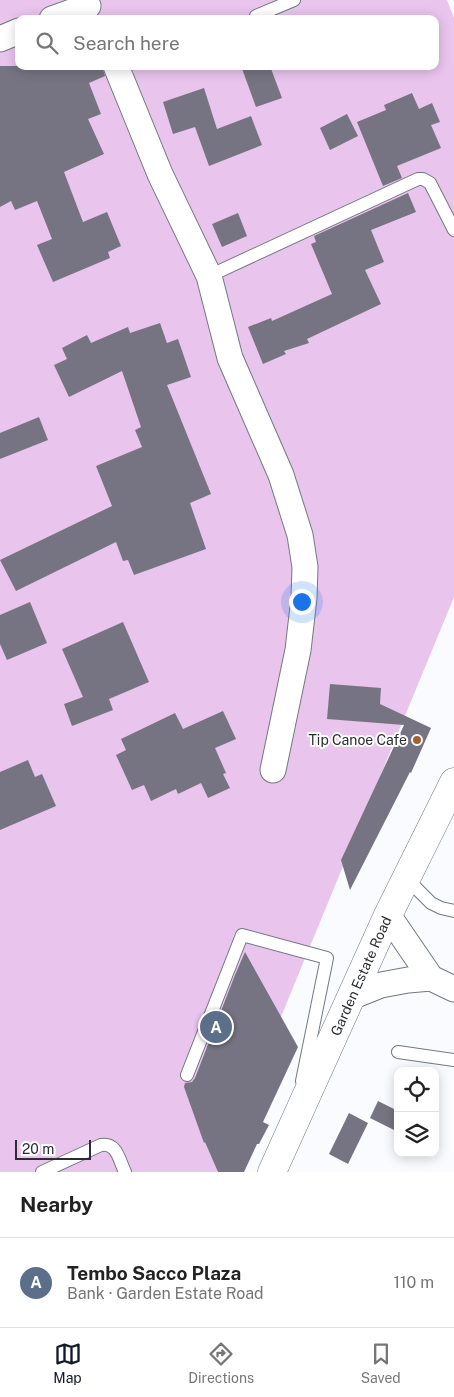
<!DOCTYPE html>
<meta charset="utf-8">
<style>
body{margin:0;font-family:"Public Sans",sans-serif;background:#f2f2f2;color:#222}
.controls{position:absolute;right:15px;bottom:15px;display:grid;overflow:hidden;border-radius:10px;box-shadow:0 2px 12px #0003}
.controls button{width:45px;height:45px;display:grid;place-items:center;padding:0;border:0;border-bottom:1px solid #e0e0e0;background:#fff;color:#222;font:25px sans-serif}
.scale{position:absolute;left:15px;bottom:12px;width:76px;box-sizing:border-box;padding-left:5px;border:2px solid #2a2d32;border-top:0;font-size:14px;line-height:18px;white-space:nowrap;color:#2a2d32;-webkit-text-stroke:4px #fff;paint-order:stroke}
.you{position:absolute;left:301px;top:601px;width:18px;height:18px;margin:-12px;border:4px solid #fff;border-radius:50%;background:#1a73e8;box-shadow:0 0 0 8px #1a73e833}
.badge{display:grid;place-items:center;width:32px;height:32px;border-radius:50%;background:#111827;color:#fff;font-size:16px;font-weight:700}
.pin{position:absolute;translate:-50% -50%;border:2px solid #fff;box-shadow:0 1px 5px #0006}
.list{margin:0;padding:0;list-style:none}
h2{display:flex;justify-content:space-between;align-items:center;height:65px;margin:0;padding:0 20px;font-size:21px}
h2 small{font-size:16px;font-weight:400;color:#767676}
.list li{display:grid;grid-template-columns:32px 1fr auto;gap:15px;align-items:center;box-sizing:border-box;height:90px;padding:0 20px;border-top:1px solid #e0e0e0}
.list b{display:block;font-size:19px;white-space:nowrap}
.list p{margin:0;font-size:16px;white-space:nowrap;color:#767676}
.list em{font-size:16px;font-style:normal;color:#767676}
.icon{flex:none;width:28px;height:28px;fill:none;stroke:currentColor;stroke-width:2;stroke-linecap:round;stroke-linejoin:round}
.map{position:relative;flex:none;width:454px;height:1172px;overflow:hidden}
.search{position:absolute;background:#fff;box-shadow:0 2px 12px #0003;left:15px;right:15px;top:15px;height:55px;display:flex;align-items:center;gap:12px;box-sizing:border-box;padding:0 18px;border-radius:10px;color:#767676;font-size:19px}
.sheet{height:155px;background:#fff}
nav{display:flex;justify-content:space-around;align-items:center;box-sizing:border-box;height:70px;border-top:1px solid #e0e0e0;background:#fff;font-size:14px;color:#767676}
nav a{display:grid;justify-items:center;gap:2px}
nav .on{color:#111827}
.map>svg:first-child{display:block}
.green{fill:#e9c4ed;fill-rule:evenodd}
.building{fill:#767482}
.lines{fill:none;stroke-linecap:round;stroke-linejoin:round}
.service-casing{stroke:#727885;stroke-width:14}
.minor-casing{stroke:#727885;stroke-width:27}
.tertiary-casing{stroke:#727885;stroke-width:29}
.service{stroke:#fff;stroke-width:12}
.minor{stroke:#fff;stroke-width:25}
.tertiary{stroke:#fff;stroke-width:28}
.poi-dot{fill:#a45f31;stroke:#fff;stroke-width:2}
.labels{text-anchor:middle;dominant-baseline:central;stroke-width:4;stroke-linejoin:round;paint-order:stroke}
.poi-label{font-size:14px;fill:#2a2d32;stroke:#fff;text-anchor:end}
.street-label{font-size:14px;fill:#2a2d32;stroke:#fff}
</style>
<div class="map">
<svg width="454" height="1172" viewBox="0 0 454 1172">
<rect width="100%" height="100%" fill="#fafbfe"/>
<path class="green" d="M0,0H447L454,18V597L217,1172H0ZM19,19H435V66H19Z"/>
<g class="building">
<path d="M0,66H102L105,76L89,83L101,114L88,119L104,154L64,172L83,222L107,212L121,246L108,252L110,258L53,282L37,245L52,239L37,201L15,210L11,201L0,207Z"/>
<path d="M241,66H270L282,98L256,107Z"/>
<path d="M204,88L217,129L251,116L262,145L209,166L195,127L173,134L163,102Z"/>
<path d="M412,93L419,109L432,103L440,122L431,125L441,148L397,166L402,178L383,186L357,122L386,110L384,105Z"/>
<path d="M347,114L358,136L330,150L320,128Z"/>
<path d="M408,193L416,212L371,230L384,262L365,270L381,304L307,339L309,343L284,351L286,354L263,364L248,327L271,318L272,321L332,294L311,244L316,242L314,236Z"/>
<path d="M238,213L247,236L222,247L212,224Z"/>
<path d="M160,323L167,343L178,339L191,377L167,385L211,494L190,503L206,549L134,575L128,560L123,561L116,542L16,591L0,560L112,506L96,466L142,447L135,430L141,427L122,371L69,397L54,365L67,359L62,348L87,335L91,343L128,327L130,333Z"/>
<path d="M39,417L48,440L0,459V433Z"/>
<path d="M30,602L47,643L7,660L0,644V615Z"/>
<path d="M123,622L149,682L109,699L113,710L72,726L64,704L83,697L62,649Z"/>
<path d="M330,684L381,688L380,704L431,728L411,773L410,772L350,890L341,860L404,725L327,719Z"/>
<path d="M223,711L236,739L215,748L226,773L223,774L230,788L208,798L201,783L178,794L176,789L151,801L144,785L132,790L116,755L126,750L121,739L175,713L183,729Z"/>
<path d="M28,760L35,777L42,774L56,806L0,830V772Z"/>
<path d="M245,952L298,1047L263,1122L269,1125L259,1144H257L244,1172H218L205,1142L204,1143L184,1087L185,1083L192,1082L195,1078L235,975Z"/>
<path d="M378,1101L398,1111V1132L370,1118Z"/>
<path d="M349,1113L368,1123L348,1164L329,1154Z"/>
</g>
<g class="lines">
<defs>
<g id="service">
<path d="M256,16L294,0"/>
<path d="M209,276L418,179H423L430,183L454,230"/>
<path d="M406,878L431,903L441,908L454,911"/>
<path d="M398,1052L454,1060"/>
<path d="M187,1075L242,935L327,958L302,1081"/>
<path d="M42,1172L101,1145C117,1142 119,1160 125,1172"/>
</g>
<g id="minor">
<path d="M52,19L88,6"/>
<path d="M0,39L19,31"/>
<path d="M116,66L160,174L209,276L230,358L281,475L300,535L305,567L304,598L298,650L273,770"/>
<path d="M388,915L431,978L454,989"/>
<path d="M351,997L381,985L408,980L431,978"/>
</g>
<path id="tertiary" d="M272,1172L388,915L454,782"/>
</defs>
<use href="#service" class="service-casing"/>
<use href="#minor" class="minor-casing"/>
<use href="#tertiary" class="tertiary-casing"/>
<use href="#service" class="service"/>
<use href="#minor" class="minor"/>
<use href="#tertiary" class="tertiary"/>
</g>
<circle class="poi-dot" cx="417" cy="740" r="5"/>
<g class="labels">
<g class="poi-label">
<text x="407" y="740">Tip Canoe Cafe</text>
</g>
<g class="street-label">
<text transform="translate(361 976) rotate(-66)">Garden Estate Road</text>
</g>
</g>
</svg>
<div class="controls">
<button><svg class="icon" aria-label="locate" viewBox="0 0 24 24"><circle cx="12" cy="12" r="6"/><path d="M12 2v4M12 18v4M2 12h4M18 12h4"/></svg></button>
<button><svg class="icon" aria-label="layers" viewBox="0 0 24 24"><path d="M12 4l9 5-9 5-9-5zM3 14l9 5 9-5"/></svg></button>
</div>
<div class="scale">20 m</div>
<div class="you"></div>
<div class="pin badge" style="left:216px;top:1027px;background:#5c6f8a">A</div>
<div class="search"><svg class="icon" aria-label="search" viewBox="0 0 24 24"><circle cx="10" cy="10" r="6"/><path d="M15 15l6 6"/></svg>Search here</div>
</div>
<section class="sheet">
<h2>Nearby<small></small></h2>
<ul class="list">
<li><span class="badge" style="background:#5c6f8a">A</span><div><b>Tembo Sacco Plaza</b><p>Bank · Garden Estate Road</p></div><em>110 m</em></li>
</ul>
</section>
<nav>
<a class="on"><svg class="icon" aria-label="map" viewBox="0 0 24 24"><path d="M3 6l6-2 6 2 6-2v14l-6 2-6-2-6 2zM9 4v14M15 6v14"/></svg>Map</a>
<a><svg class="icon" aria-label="directions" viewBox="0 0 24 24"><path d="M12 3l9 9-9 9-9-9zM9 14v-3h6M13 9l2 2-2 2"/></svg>Directions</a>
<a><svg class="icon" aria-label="saved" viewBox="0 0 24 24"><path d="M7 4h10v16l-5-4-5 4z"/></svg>Saved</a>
</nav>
